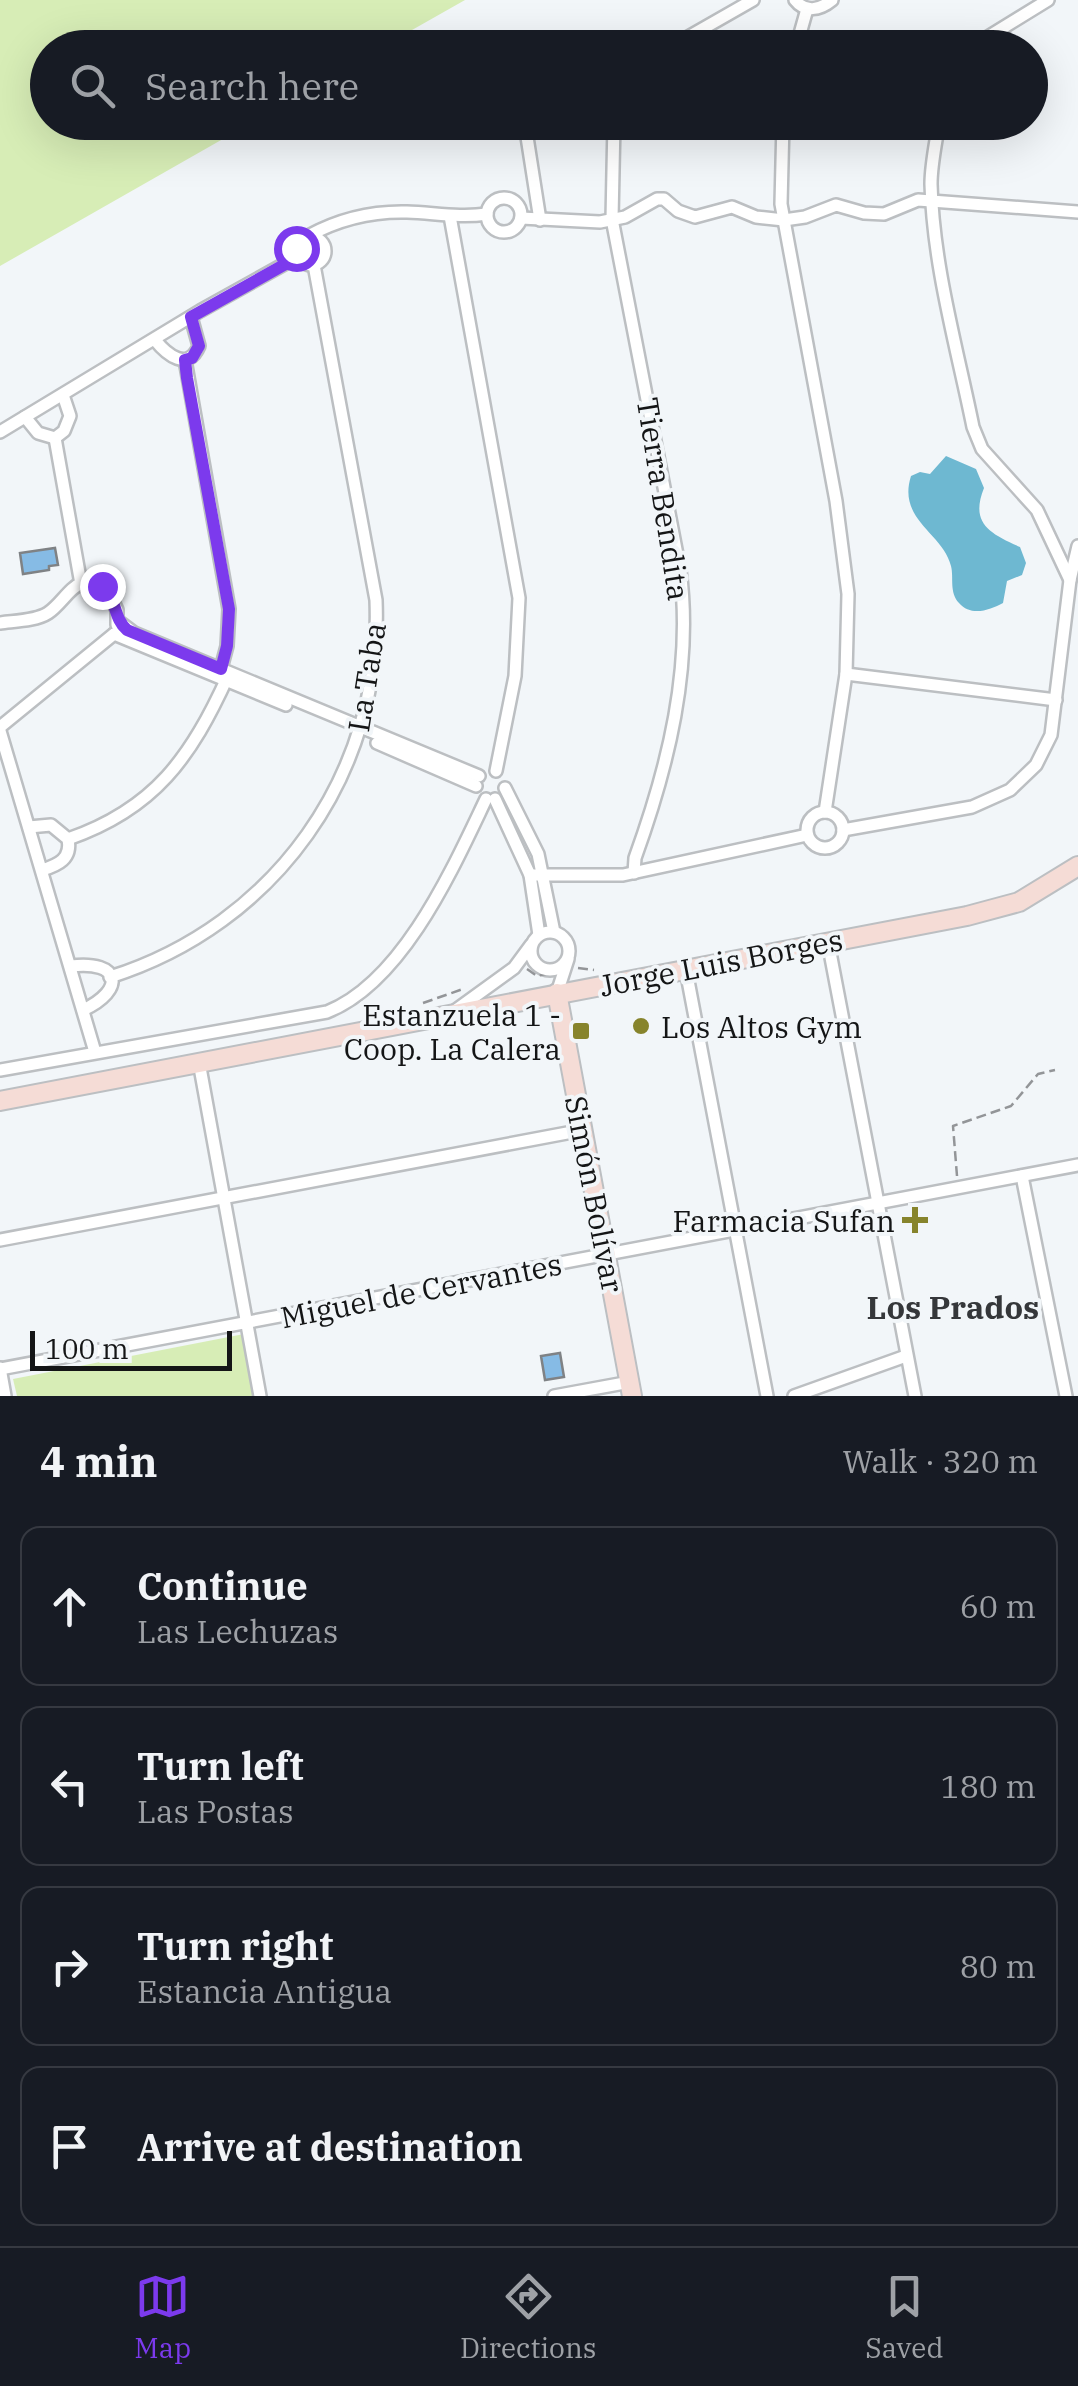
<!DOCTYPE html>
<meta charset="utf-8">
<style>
body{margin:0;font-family:"IBM Plex Serif",serif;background:#242831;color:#f1f3f6}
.scale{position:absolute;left:30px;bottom:25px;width:202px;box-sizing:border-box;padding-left:10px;border:5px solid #141516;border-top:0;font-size:28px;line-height:35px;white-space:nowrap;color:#141516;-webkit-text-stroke:8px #f2f6f9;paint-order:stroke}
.stop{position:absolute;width:30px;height:30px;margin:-22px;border:8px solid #7c3aed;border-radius:50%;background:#fff}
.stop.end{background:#7c3aed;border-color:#fff;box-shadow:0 2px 10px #0008}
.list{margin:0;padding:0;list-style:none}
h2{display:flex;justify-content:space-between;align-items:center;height:130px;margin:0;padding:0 40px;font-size:42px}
h2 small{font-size:32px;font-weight:400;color:#9ea1a6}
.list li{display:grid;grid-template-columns:65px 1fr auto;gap:30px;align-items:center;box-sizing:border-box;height:160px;margin:0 20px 20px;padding:0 20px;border:2px solid #363941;border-radius:20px}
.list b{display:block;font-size:38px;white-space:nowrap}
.list p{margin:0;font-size:32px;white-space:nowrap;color:#9ea1a6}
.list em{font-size:32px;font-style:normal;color:#9ea1a6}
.icon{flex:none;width:55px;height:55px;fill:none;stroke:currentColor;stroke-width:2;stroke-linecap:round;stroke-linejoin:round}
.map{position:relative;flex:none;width:1078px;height:1396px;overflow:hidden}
.search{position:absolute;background:#171b24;box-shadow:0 10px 40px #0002;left:30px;right:30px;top:30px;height:110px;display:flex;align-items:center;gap:25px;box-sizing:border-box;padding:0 35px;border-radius:55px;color:#9ea1a6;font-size:38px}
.sheet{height:850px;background:#171b24}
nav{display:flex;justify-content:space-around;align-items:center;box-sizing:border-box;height:140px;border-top:2px solid #363941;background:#171b24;font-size:28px;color:#9ea1a6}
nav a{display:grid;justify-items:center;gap:5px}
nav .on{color:#7c3aed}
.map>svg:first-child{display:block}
.green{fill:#d7edb6}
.water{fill:#6eb8d1}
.building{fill:#86bbe5;stroke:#7f8285;stroke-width:2.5}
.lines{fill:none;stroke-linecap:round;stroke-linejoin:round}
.street-casing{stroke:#bcbfc2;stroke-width:16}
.secondary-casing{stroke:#bcbfc2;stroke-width:22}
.path{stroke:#939598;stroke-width:2.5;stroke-dasharray:10 5;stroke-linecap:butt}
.street{stroke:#fff;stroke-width:11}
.secondary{stroke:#f5dcd6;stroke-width:18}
.route{stroke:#7c3aed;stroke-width:12}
.poi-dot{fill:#87842c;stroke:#f2f6f9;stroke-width:4}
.labels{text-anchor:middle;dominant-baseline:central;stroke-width:8;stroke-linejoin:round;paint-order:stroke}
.street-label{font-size:30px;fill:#141516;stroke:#f2f6f9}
.poi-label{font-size:30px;fill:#141516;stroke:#f2f6f9;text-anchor:end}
.neighbourhood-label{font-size:32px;font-weight:bold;fill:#35373a;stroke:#f2f6f9}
</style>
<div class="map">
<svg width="1078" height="1396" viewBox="0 0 1078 1396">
<rect width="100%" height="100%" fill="#f2f6f9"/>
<g class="green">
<path d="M0,0H465L382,47L48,48V122L251,123L0,266Z"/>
<path d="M244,1334L256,1396H17L13,1379Z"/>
</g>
<path class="water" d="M946,456L976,469L984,488C970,523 989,533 1020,547L1026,563L1022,575L1007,581L1003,603C990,610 971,617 959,603C949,592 954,578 951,566C943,533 897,520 911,476L920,472L930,474Z"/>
<g class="building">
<path d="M55,548L58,565L49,566V570L23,574L20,553Z"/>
<path d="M560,1353L564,1377L545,1380L541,1356Z"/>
</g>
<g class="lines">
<defs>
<g id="street">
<path d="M795,0C805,13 820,10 832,0"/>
<path d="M669,48L753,0"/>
<path d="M796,48L807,9"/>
<path d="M970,48L1048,0"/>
<path d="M536,122L528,130L527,137L540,220"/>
<path d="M614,122L612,219L680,570C693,667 668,767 635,858L634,873"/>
<path d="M783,122L781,204L836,501L848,594L846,674L825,812"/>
<path d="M939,122C936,142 931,164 931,184C933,265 957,348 973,427L982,449L1037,510L1070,580"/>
<circle cx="504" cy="215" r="17"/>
<path d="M450,216L519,598L515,676L496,771"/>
<path d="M521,218L600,222L625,217L657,199H664L678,211L695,217L732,207L756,217L784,220L805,217L836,205L864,213L884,214L918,200L1078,212"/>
<path d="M308,236C339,219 371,211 407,212C435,213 460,218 487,214"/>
<circle cx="311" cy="251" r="14"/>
<path d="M155,340C167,355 188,372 199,346L191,317"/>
<path d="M185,360L229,609L227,646L219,676"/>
<path d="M25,417L38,433L55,438L64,431L70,416L63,395"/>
<path d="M0,432L200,311L297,257"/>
<path d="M55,438L81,584"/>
<path d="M118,621L134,633L479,776"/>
<path d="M0,623C14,621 36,621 48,613C68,600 77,566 108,591L117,610V625"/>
<path d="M114,634L286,705"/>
<path d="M846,674L1056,700"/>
<path d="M0,727L114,634"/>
<path d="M0,731L95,1052"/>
<path d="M377,743L476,786"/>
<path d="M505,788L538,854L554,932"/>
<path d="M495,799L530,875L539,935"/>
<circle cx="825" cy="830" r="18"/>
<path d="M29,827L51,825L68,839C72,859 58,865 42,870"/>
<path d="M843,830L972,807L1010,790L1036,765L1051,735L1070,580L1078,546"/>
<path d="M68,839C155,809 191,757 228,676"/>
<path d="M530,875H623L807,835"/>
<circle cx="550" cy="951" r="19"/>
<path d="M828,942L915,1396"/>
<path d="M71,966C121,960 126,990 83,1010"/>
<path d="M686,970L767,1396"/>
<path d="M110,977C275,925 383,774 376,600L314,265"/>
<path d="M557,993L568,959"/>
<path d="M456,1010L514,968L531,945"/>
<path d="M199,1062L260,1396"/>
<path d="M0,1070L327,1012C403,982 453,868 486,799"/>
<path d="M1022,1176L1066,1396"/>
<path d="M0,1240L583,1130"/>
<path d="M0,1368L5,1396"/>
<path d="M0,1369L1078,1165"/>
<path d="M554,1396L630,1382"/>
<path d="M794,1396L906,1356"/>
</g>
<g id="secondary">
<path d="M557,993L632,1396"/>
<path d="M0,1101L967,916L1019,902L1078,866"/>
</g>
</defs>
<use href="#street" class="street-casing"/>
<use href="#secondary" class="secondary-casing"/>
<g class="path">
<path d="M578,968L594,970"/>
<path d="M527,969L537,976L550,973"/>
<path d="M423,1003L463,989"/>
<path d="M957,1176L953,1126L1011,1106L1038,1074L1055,1070"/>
</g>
<use href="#street" class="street"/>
<use href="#secondary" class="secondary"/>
</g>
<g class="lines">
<path class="route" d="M102,586C117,598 113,618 127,630L221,669L227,646L229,609L187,378L185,360L192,358L199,346L191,317L298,257L296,248"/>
</g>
<g class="poi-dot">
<circle cx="641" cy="1026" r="10"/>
<rect x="571" y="1021" width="20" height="20" rx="5"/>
<path d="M910 1205h10v10h10v10h-10v10h-10v-10h-10v-10h10z"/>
</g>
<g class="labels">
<g class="street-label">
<text transform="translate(664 499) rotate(81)">Tierra Bendita</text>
<text transform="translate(366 677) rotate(-81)">La Taba</text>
<text transform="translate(721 962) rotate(-11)">Jorge Luis Borges</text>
<text transform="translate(595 1194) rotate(79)">Simón Bolívar</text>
<text transform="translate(421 1290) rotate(-11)">Miguel de Cervantes</text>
</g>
<g class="poi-label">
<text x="561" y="1014">Estanzuela 1 -<tspan x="561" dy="34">Coop. La Calera</tspan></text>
<text x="661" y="1026" text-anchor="start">Los Altos Gym</text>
<text x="895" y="1220">Farmacia Sufan</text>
</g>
<g class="neighbourhood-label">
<text x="953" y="1307">Los Prados</text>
</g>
</g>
</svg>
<div class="scale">100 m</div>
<div class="stop" style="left:296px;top:248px"></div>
<div class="stop end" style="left:102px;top:586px"></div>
<div class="search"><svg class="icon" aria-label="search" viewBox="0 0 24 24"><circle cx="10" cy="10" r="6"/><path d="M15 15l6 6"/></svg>Search here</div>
</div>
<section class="sheet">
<h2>4 min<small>Walk · 320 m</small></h2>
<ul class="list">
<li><svg class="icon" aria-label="ahead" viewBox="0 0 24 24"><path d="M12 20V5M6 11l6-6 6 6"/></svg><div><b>Continue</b><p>Las Lechuzas</p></div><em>60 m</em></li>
<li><svg class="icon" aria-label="left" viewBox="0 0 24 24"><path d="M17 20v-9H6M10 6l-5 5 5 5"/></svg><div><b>Turn left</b><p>Las Postas</p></div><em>180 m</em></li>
<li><svg class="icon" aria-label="right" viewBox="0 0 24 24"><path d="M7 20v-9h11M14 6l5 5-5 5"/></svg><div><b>Turn right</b><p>Estancia Antigua</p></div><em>80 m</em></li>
<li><svg class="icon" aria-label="arrive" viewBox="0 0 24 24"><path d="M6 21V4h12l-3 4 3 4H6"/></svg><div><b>Arrive at destination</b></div></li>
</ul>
</section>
<nav>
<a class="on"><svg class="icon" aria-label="map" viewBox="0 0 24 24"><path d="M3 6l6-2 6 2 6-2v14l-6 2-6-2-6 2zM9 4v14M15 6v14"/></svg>Map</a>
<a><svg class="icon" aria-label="directions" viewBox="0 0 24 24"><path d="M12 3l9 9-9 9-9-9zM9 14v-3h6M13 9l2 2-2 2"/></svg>Directions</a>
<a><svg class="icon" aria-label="saved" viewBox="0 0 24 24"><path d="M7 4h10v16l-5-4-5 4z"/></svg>Saved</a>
</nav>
